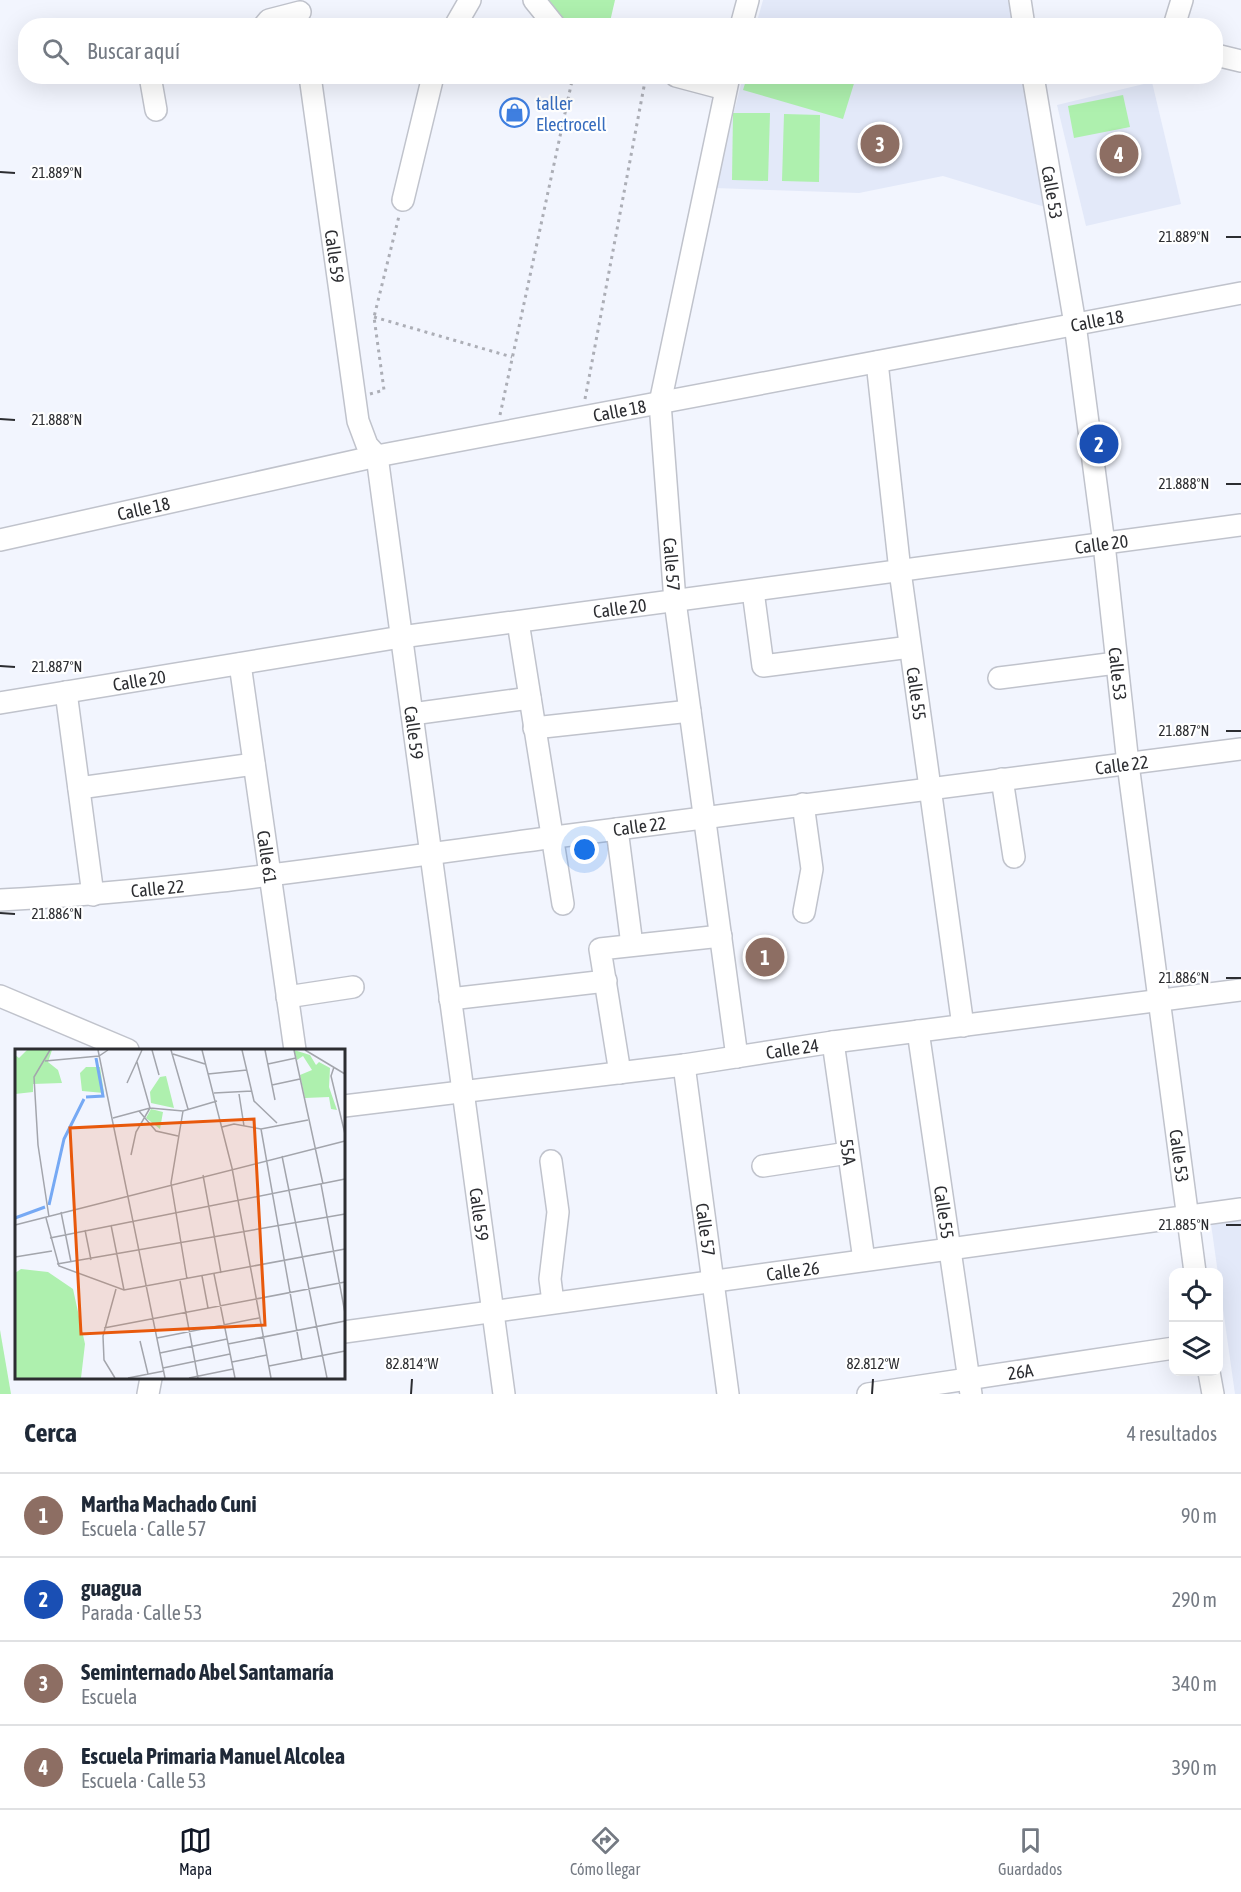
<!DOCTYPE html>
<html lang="es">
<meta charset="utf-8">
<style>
body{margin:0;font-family:"Asap Condensed",sans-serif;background:#f6f6f7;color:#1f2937}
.controls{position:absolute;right:18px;bottom:18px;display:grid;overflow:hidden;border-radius:12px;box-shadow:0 6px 24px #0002}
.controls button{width:54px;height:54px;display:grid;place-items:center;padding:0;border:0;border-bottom:2px solid #e0e1e3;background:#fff;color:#1f2937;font:30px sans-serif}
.you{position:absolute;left:585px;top:850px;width:21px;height:21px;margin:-15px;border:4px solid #fff;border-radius:50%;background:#1a73e8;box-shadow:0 0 0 9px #1a73e833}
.badge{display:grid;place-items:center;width:39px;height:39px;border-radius:50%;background:#111827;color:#fff;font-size:20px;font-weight:700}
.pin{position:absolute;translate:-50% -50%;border:3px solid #fff;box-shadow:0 2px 6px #0006}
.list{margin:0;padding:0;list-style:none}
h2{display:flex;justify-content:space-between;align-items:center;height:78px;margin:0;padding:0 24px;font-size:26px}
h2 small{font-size:20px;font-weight:400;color:#747a83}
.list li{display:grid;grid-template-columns:39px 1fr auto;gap:18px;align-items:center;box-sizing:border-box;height:84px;padding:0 24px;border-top:2px solid #e0e1e3}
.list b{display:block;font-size:22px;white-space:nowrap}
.list p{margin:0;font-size:20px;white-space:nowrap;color:#747a83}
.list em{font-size:20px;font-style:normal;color:#747a83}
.icon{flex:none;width:33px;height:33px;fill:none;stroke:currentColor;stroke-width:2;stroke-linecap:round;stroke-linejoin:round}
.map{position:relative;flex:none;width:1241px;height:1394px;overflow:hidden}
.search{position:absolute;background:#fff;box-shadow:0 6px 24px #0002;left:18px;right:18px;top:18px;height:66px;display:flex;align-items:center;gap:15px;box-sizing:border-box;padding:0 21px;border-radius:24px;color:#747a83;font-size:22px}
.sheet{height:414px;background:#fff}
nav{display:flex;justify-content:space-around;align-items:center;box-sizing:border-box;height:84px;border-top:2px solid #e0e1e3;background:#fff;font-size:16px;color:#747a83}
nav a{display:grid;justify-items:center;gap:3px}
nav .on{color:#111827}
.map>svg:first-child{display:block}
.built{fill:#e3e9f9}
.green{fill:#aef0ae}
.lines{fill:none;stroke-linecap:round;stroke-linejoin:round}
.minor-casing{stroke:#c0c3cc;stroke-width:24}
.path{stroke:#acaeb6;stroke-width:3;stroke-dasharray:3 4.5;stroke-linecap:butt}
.minor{stroke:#fff;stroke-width:21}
.ticks{fill:none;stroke:#2c2d31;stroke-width:2}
.labels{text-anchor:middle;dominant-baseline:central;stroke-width:4.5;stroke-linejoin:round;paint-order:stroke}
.shop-label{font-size:18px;fill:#366cbe;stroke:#fff;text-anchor:start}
.street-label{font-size:18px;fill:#2c2d31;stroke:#fff}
.inset-river{fill:none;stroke:#76a9f4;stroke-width:3}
.inset-road{fill:none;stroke:#a3a5ac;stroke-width:1.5}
.view{fill:#e8590c;fill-opacity:0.15;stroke:#e8590c;stroke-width:3}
.inset-edge{fill:none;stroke:#2c2d31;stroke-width:3}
.ticks-label{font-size:15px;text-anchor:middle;fill:#2c2d31;stroke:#fff;stroke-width:4.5;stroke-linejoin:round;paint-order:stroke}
</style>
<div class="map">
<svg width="1241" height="1394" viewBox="0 0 1241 1394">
<rect width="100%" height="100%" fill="#f2f5fe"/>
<g class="built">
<path d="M763,0H1009L1013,25H756Z"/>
<path d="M743,77H1022L1045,207L943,176L859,193L714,188Z"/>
<path d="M1152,82L1181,204L1086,226L1057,105Z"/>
<path d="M1241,1220V1394H1235L1211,1224Z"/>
</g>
<g class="green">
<path d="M548,0H615L609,26L568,25Z"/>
<path d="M747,77V76L856,77L843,119L743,90Z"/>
<path d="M1123,95L1130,127L1074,138L1068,106Z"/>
<path d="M733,113H770L768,181L732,180Z"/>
<path d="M784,114L820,115L819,182L782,181Z"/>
<path d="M0,1330L11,1394H0Z"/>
</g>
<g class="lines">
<defs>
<g id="minor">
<path d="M534,0L555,26"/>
<path d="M1020,0L1024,26"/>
<path d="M264,26L269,20L300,12"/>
<path d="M455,26L470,0"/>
<path d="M741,26L748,0"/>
<path d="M1174,26L1182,0"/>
<path d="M1216,55L1241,61"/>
<path d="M150,76L156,110"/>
<path id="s1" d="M310,76L358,421L367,445L377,456L504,1394"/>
<path d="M676,76L725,89"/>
<path id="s2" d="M729,76L660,403L675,601L737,1057"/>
<path id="s3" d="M1033,76L1075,324L1104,544L1128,764L1195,1272"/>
<path d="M403,200L433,76"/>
<path id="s4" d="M877,362L900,571L963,1026"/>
<path id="s5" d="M0,540L377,456L1241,293"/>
<path d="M753,591L763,666L910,647"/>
<path d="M518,622L563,904"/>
<path id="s6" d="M240,664L295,1050"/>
<path d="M999,678L1116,663"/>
<path d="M66,692L93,895"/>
<path id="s7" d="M0,703L401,637L1241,525"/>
<path d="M412,714L530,698"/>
<path d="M534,728L690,711"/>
<path d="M1002,779L1014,857"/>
<path d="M79,788L254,764"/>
<path d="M803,804L812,869L804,912"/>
<path d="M617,829L632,945"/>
<path id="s8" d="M0,900C186,891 371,861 555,837C784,806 1013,779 1241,749"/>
<path d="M0,996L128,1050"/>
<path d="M287,997L353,987"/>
<path d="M450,999L606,981"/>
<path id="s9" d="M918,1031L971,1394"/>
<path id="s10" d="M833,1042L864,1260"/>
<path id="s11" d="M684,1065L728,1394"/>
<path d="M620,1073L600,949L721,936"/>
<path id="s12" d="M344,1106L684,1065L833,1042L1241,990"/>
<path d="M551,1161L558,1212L550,1279L553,1302"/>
<path d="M763,1166L848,1153"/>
<path id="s13" d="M344,1332L1241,1209"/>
<path d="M1209,1372L1213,1394"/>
<path d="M148,1394L151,1378"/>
<path id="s14" d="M868,1394L1174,1348"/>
</g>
</defs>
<use href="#minor" class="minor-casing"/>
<g class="path">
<path d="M374,317L512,357"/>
<path d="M370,394L384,390L374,317L399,216"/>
<path d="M585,399L646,76"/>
<path d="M500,415L573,76"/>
</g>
<use href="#minor" class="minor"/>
</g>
<path class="ticks" d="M0,172L15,173M1226,237H1241M0,419L15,420M1226,484H1241M0,666L15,667M1226,731H1241M0,913L15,914M1226,978H1241M1226,1225H1241M411,1394L412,1379M872,1394L873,1379"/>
<defs>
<symbol id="shop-ring" viewBox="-11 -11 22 22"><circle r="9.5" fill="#fff" stroke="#3f7fe0" stroke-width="1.5"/><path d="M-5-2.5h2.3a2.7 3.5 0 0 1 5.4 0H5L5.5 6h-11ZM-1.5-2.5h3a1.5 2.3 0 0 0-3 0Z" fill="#3f7fe0"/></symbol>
</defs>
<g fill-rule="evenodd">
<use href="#shop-ring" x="498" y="96" width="33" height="33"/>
</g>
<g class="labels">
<g class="shop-label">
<text x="536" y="103">taller<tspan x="536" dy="21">Electrocell</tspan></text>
</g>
<g class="street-label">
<text stroke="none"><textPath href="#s3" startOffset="118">Calle 53</textPath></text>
<text stroke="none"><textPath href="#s1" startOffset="182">Calle 59</textPath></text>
<text stroke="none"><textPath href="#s5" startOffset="1119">Calle 18</textPath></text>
<text stroke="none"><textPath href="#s5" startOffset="633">Calle 18</textPath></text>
<text stroke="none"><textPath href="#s5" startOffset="147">Calle 18</textPath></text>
<text stroke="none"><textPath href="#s7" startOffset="1113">Calle 20</textPath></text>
<text stroke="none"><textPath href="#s2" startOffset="496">Calle 57</textPath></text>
<text stroke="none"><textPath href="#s7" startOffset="627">Calle 20</textPath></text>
<text stroke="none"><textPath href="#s3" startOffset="604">Calle 53</textPath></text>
<text stroke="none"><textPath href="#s7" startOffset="141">Calle 20</textPath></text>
<text stroke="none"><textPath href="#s4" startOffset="334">Calle 55</textPath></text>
<text stroke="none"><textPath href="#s1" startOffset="668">Calle 59</textPath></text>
<text stroke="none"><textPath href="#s8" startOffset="1130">Calle 22</textPath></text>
<text stroke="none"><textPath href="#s8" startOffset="644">Calle 22</textPath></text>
<text stroke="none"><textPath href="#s6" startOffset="195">Calle 61</textPath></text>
<text stroke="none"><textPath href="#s8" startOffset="158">Calle 22</textPath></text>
<text stroke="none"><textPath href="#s12" startOffset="452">Calle 24</textPath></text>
<text stroke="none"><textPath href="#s10" startOffset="111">55A</textPath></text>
<text stroke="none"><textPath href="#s3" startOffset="1090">Calle 53</textPath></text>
<text stroke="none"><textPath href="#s9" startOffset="183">Calle 55</textPath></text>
<text stroke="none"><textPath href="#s1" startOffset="1154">Calle 59</textPath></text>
<text stroke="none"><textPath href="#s11" startOffset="166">Calle 57</textPath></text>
<text stroke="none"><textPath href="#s13" startOffset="453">Calle 26</textPath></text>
<text stroke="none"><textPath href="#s14" startOffset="154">26A</textPath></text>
</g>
</g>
<g transform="translate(15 1049)">
<rect width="330" height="330" fill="#f2f5fe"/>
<path d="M12,1H37L33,13L43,21L47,34L18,35V43L0,45V6L4,9ZM279,1L295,6L301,16L304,13L315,19L314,38L322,61L316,60L314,48L290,49L285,26L297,21L288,7L282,11ZM71,18H85L89,44L67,42L65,24ZM151,27L159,59L136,54L135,43L145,28ZM136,60L148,63L145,80L131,69ZM6,220L33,223L58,240L70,295L66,329H0V224Z" fill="#aef0ae"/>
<path class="inset-river" d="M71,48L88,47L81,9M34,156L49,90L69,50M0,169L30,158"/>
<path class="inset-road" d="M83,1L150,329M137,1L144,26M156,1L173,60M187,1L217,119L256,329M227,1L239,52L262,74M250,1L260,51M279,1L308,135M290,1L330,25M158,5L190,15M30,12L84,7L93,1M122,13L135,59M253,15L281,9M319,18L316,27L330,85M193,25L232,21M112,34L127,1M257,36L285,30M199,44L237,42M224,45L229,77M124,62L141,82L163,87M168,62L156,134L172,230M98,69L135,59L168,62L202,52M207,78L219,75L246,80L293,71M246,80L287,311M116,106L121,83L135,59M267,107L312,329M188,126L206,224M306,135L330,264M46,163L56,213M34,168L23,96L19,28L35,1M31,169L44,217L109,241L330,200M0,176L330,92M96,176L109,241M70,181L76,211M35,189L330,130M0,208L37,202M42,215L330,165M199,225L220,329M187,227L193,259M165,232L183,329M89,279L330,233M142,289L244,269M125,292L133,325M213,295L330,272M145,304L212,290M217,313L252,306M254,317L330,302M148,319L215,305M100,329L89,311L88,287L101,240M113,329L149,322M174,329L218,320"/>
<path class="view" d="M239,70L250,276L66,285L55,79Z"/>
<rect width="330" height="330" class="inset-edge"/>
</g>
<g class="ticks-label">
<text x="57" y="178">21.889°N</text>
<text x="1184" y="242">21.889°N</text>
<text x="57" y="425">21.888°N</text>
<text x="1184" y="489">21.888°N</text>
<text x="57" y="672">21.887°N</text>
<text x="1184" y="736">21.887°N</text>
<text x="57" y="919">21.886°N</text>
<text x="1184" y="983">21.886°N</text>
<text x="1184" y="1230">21.885°N</text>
<text x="412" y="1369">82.814°W</text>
<text x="873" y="1369">82.812°W</text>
</g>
</svg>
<div class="controls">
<button><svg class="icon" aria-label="locate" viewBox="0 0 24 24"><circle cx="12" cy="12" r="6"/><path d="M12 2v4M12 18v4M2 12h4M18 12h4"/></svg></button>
<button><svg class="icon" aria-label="layers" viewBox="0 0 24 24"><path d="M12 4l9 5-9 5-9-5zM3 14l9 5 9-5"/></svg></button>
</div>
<div class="you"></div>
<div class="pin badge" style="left:765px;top:957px;background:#8d6e63">1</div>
<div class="pin badge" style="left:1099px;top:444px;background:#1a4fb4">2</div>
<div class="pin badge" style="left:880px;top:144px;background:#8d6e63">3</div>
<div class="pin badge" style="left:1119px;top:154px;background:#8d6e63">4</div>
<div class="search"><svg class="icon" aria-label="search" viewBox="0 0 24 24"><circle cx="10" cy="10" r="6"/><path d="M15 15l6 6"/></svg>Buscar aquí</div>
</div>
<section class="sheet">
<h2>Cerca<small>4 resultados</small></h2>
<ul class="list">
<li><span class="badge" style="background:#8d6e63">1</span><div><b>Martha Machado Cuni</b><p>Escuela · Calle 57</p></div><em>90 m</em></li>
<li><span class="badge" style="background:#1a4fb4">2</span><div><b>guagua</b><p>Parada · Calle 53</p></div><em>290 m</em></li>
<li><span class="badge" style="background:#8d6e63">3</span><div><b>Seminternado Abel Santamaría</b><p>Escuela</p></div><em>340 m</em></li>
<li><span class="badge" style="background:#8d6e63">4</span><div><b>Escuela Primaria Manuel Alcolea</b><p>Escuela · Calle 53</p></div><em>390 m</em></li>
</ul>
</section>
<nav>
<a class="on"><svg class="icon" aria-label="map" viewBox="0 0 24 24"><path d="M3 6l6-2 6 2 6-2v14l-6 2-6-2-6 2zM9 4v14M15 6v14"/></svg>Mapa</a>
<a><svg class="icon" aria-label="directions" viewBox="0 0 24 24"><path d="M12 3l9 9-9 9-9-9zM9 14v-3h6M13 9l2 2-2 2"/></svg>Cómo llegar</a>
<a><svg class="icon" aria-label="saved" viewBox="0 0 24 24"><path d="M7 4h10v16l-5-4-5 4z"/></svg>Guardados</a>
</nav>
